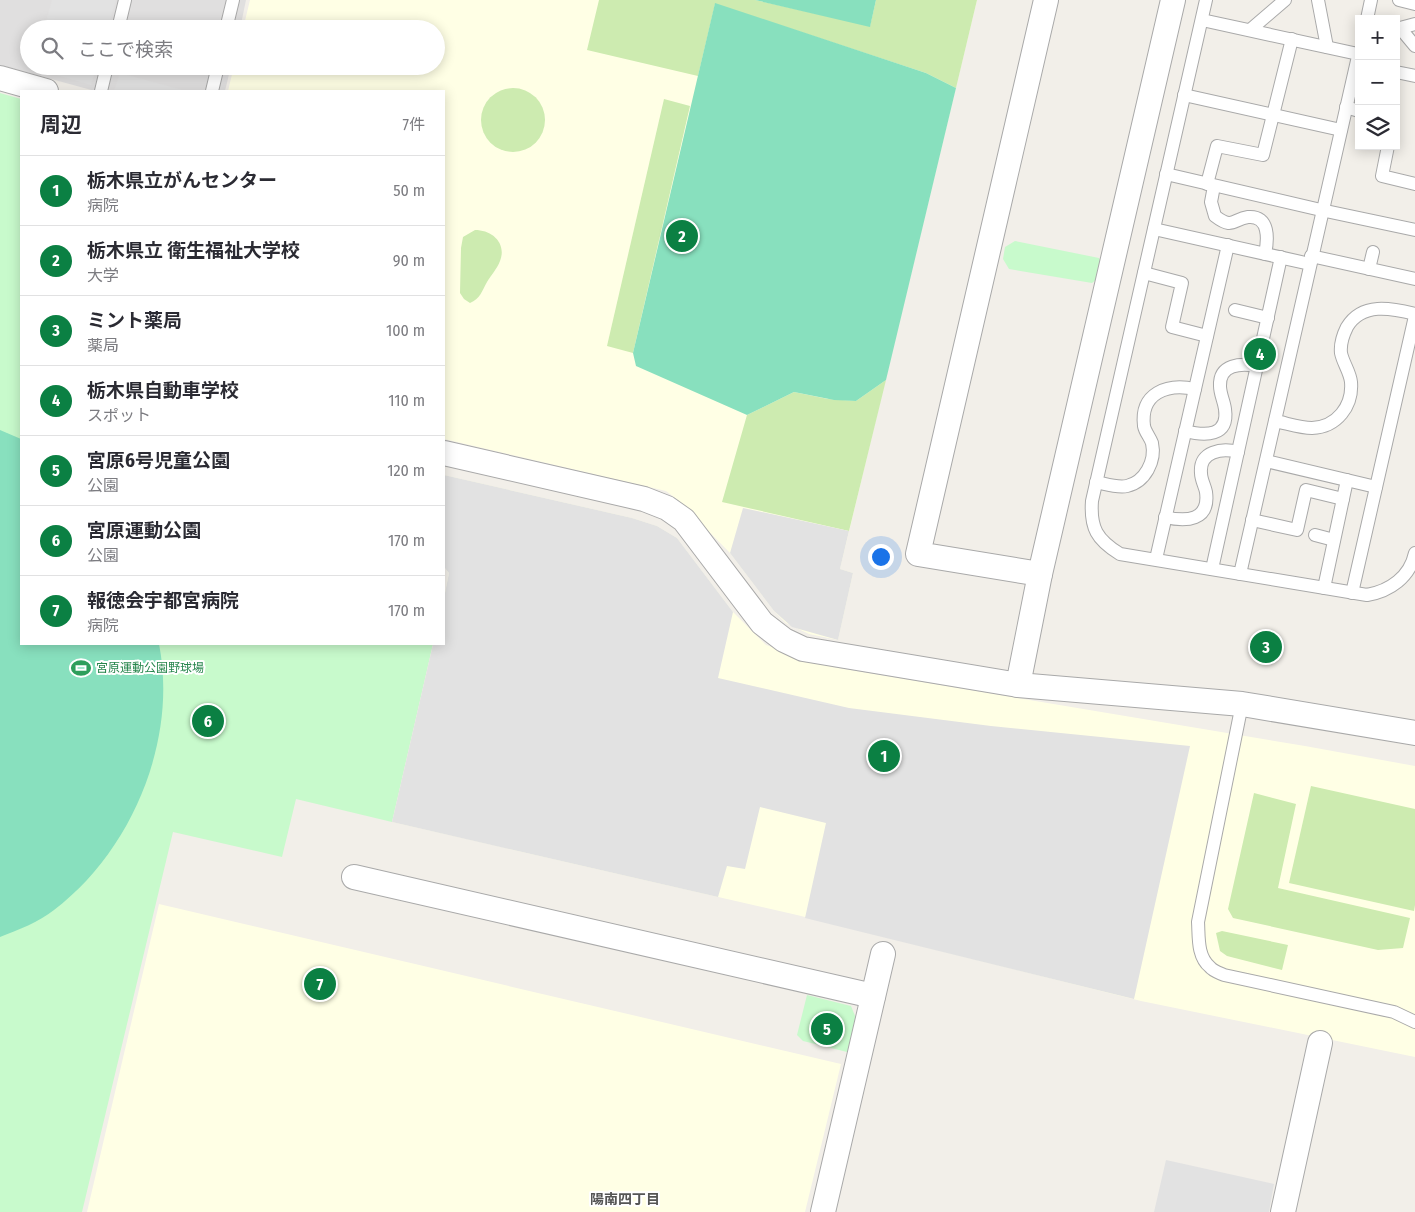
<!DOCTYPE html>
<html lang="ja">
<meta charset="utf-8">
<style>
body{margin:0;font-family:"Fira Sans Condensed","Noto Sans JP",sans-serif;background:#f7f7f7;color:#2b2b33}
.controls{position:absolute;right:15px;top:15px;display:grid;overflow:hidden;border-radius:0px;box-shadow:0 2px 12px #0003}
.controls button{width:45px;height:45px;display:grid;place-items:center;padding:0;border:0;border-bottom:1px solid #e1e1e2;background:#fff;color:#2b2b33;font:25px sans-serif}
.you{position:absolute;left:880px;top:556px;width:18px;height:18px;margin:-12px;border:4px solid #fff;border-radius:50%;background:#1a73e8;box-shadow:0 0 0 8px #1a73e833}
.badge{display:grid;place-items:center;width:32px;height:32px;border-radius:50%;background:#0b8043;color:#fff;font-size:16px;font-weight:700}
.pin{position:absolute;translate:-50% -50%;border:2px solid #fff;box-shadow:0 1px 5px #0006}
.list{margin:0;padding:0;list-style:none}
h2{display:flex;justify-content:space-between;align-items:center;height:65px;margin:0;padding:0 20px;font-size:21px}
h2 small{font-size:16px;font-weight:400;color:#7c7c81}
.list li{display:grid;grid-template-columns:32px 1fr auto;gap:15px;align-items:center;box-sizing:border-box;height:70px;padding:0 20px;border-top:1px solid #e1e1e2}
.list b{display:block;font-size:19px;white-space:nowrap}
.list p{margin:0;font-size:16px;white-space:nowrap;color:#7c7c81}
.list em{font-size:16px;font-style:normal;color:#7c7c81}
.icon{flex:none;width:28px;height:28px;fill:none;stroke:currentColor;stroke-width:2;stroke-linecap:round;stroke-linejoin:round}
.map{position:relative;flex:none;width:1415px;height:1212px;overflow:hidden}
.search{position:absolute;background:#fff;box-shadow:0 2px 12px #0003;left:20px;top:20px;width:425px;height:55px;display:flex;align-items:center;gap:12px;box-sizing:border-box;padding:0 18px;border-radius:28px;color:#7c7c81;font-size:19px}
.panel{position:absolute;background:#fff;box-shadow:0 2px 12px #0003;left:20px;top:90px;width:425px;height:555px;border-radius:0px}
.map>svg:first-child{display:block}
.residential{fill:#e0dfdf}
.education{fill:#ffffe5}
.grass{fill:#cdebb0}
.park{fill:#c8facc}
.pitch{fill:#88e0be}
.parking{fill:#e2e2e2}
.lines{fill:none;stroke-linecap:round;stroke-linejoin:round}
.service-casing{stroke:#a9a9a9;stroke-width:14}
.minor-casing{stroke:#a9a9a9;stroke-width:26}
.service{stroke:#fff;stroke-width:12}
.minor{stroke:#fff;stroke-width:24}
.labels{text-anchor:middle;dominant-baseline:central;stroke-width:4;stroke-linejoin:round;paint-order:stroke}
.leisure-label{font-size:12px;fill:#27864d;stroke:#fff;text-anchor:start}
.neighbourhood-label{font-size:14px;font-weight:bold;fill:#555;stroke:#fff}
</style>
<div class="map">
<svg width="1415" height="1212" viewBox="0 0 1415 1212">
<rect width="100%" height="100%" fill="#f2efe9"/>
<path class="residential" d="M0,0H246L240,29H29V66H231L225,91H95L0,65Z"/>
<g class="education">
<path d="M250,0H977L840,569L853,573L838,640L809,634L786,623L774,611L730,553L678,500L666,491L444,439V91H228L234,66H436V29H243Z"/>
<path d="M444,475L632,518L657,526L677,538L733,612L766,645L832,667L1305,746L1415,766V1057L1141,1001L797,915L392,822L433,644H444V598L449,573L444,567Z"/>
<path d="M159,904L841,1064L805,1212H87Z"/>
</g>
<g class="grass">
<path d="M599,0H755L870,26L876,0H977L956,88L926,73L715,4L698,76L587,50Z"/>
<circle cx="513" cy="120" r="32"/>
<path d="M664,99L690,106L633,353L607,346Z"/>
<path d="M475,230C492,230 507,243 500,261C497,269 491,275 487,282C482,291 480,299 470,303L464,299L460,293L461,248L463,237Z"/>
<path d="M886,380L849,531L722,502L747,415L794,392L828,399L856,401Z"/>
<path d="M1311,786L1415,809V905L1414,911L1289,883Z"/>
<path d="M1254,793L1296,804L1278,888L1410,918L1403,948L1378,950L1233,918L1228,909Z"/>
<path d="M1222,931L1288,945L1282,970L1227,956L1220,951L1216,933Z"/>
</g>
<g class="park">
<path d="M0,93L21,99V644H433L392,822L296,799L282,857L173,832L82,1212H0Z"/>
<path d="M1015,241L1099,258L1105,273L1092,283L1009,269L1003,259L1005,247Z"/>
<path d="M807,995L851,1006L858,1023L851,1053L803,1041L797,1035Z"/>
</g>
<g class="pitch">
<path d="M755,0H876L870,27Z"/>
<path d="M715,3L926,73L956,88L886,380L856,401L834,400L794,392L747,415L636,366L633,353Z"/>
<path d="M0,430L21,439V644H159C178,740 132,851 54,910C39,922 18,930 0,937Z"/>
</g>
<g class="parking">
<path d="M52,0H116L107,29H44Z"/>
<path d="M33,66H97L91,85L32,68Z"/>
<path d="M120,73L186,91H114Z"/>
<path d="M444,475L632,518L657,526L677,538L733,612L718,678L849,708L991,726L1190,746L1134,999L805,918L826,823L760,807L745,869L727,866L718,897L392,822L433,644H444V598L449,573L444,567Z"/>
<path d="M743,508L849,531L840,569L853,573L838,640L792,627L774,611L730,553Z"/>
<path d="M1166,1160L1274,1184L1269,1212H1154Z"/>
</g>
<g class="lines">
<defs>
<g id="service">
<path d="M1206,0L1092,501C1090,528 1097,540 1120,554L1367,595C1390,591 1410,577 1415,553"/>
<path d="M1318,0L1327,47"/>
<path d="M1399,0L1415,4"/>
<path d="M1367,19L1371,0"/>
<path d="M1202,20L1358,54"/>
<path d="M1415,24L1400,28L1415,46"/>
<path d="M118,29L125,0"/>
<path d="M226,29L233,0"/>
<path d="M1250,30L1285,0"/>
<path d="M1396,72L1415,76"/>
<path d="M101,91L107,66"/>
<path d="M212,91L218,66"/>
<path d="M1184,95L1341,130"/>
<path d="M1346,107L1359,111"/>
<path d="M1388,146L1382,176L1415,184"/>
<path d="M1166,174L1321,210L1415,230"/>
<path d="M1207,184L1217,146L1263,155L1292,39"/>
<path d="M1214,186L1211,202L1215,216C1233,230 1233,219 1248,217C1270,215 1268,240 1265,254"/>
<path d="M1154,229L1310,264"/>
<path d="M1311,256L1415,279"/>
<path d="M1369,269L1373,252"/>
<path d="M1144,273L1182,283L1172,327L1207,336"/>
<path d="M1235,310L1268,318"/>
<path d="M1275,421C1286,423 1300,428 1312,428C1337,427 1353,406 1351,382C1350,372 1343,363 1341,353C1340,344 1343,335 1347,327C1362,302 1391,308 1415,314"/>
<path d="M1185,431C1205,436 1229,437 1225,409C1224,401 1220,394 1220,386C1219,364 1241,363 1257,366"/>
<path d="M1266,461L1376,487"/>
<path d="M1096,482C1106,484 1117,488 1127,486C1145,482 1156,461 1152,443C1150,437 1145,432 1144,426C1140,393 1167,383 1195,389"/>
<path d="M1165,517C1186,522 1210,521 1206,492C1205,486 1201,480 1201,473C1199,451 1222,448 1238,452"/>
<path d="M1252,520L1297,530L1306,490L1343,499"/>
<path d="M1315,535L1334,540"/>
<path d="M1156,559L1228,245"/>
<path d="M1212,569L1281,257"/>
<path d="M1240,574L1359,52"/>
<path d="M1324,588L1347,480"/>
<path d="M1352,593L1415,316"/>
<path d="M1242,704L1198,922C1199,937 1197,956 1210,967C1213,971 1220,973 1224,975L1394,1012L1415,1022"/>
</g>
<g id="minor">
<path d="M0,78L46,91"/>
<path d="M444,453L644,499L667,508L684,520L762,623L784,640L803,649L1018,685L1242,704L1415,733"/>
<path d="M1040,574L918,554L1046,0"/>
<path d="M1018,685L1040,574L1173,0"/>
<path d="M354,877L873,996"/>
<path d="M823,1212L883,954"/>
<path d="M1283,1212L1320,1043"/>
</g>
</defs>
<use href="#service" class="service-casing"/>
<use href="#minor" class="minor-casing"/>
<use href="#service" class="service"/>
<use href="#minor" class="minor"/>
</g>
<defs>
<symbol id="stadium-bare" viewBox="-9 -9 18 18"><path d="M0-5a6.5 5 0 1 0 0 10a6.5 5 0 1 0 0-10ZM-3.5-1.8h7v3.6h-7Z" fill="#2e9e5b" stroke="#fff" stroke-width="2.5" paint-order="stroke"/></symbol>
</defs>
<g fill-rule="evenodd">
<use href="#stadium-bare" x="67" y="654" width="28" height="28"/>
</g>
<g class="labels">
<g class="leisure-label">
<text x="96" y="668">宮原運動公園野球場</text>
</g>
<g class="neighbourhood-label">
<text x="625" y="1199">陽南四丁目</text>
</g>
</g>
</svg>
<div class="controls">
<button>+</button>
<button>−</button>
<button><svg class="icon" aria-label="layers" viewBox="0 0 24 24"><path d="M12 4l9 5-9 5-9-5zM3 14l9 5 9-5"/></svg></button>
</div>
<div class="you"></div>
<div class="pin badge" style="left:884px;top:756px">1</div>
<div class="pin badge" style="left:682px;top:236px">2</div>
<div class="pin badge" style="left:1266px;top:647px">3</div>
<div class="pin badge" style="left:1260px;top:354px">4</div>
<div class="pin badge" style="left:827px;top:1029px">5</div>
<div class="pin badge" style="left:208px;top:721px">6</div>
<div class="pin badge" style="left:320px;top:984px">7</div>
<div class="search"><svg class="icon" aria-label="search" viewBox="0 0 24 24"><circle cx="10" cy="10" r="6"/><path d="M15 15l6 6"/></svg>ここで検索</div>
<section class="panel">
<h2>周辺<small>7件</small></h2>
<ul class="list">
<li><span class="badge">1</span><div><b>栃木県立がんセンター</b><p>病院</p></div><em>50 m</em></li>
<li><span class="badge">2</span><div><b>栃木県立 衛生福祉大学校</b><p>大学</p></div><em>90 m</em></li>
<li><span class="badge">3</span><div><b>ミント薬局</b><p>薬局</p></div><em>100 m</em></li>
<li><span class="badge">4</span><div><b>栃木県自動車学校</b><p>スポット</p></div><em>110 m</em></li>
<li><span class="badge">5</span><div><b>宮原6号児童公園</b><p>公園</p></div><em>120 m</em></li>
<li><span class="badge">6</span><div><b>宮原運動公園</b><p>公園</p></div><em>170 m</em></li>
<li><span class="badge">7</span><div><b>報徳会宇都宮病院</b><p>病院</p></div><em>170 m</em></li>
</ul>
</section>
</div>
